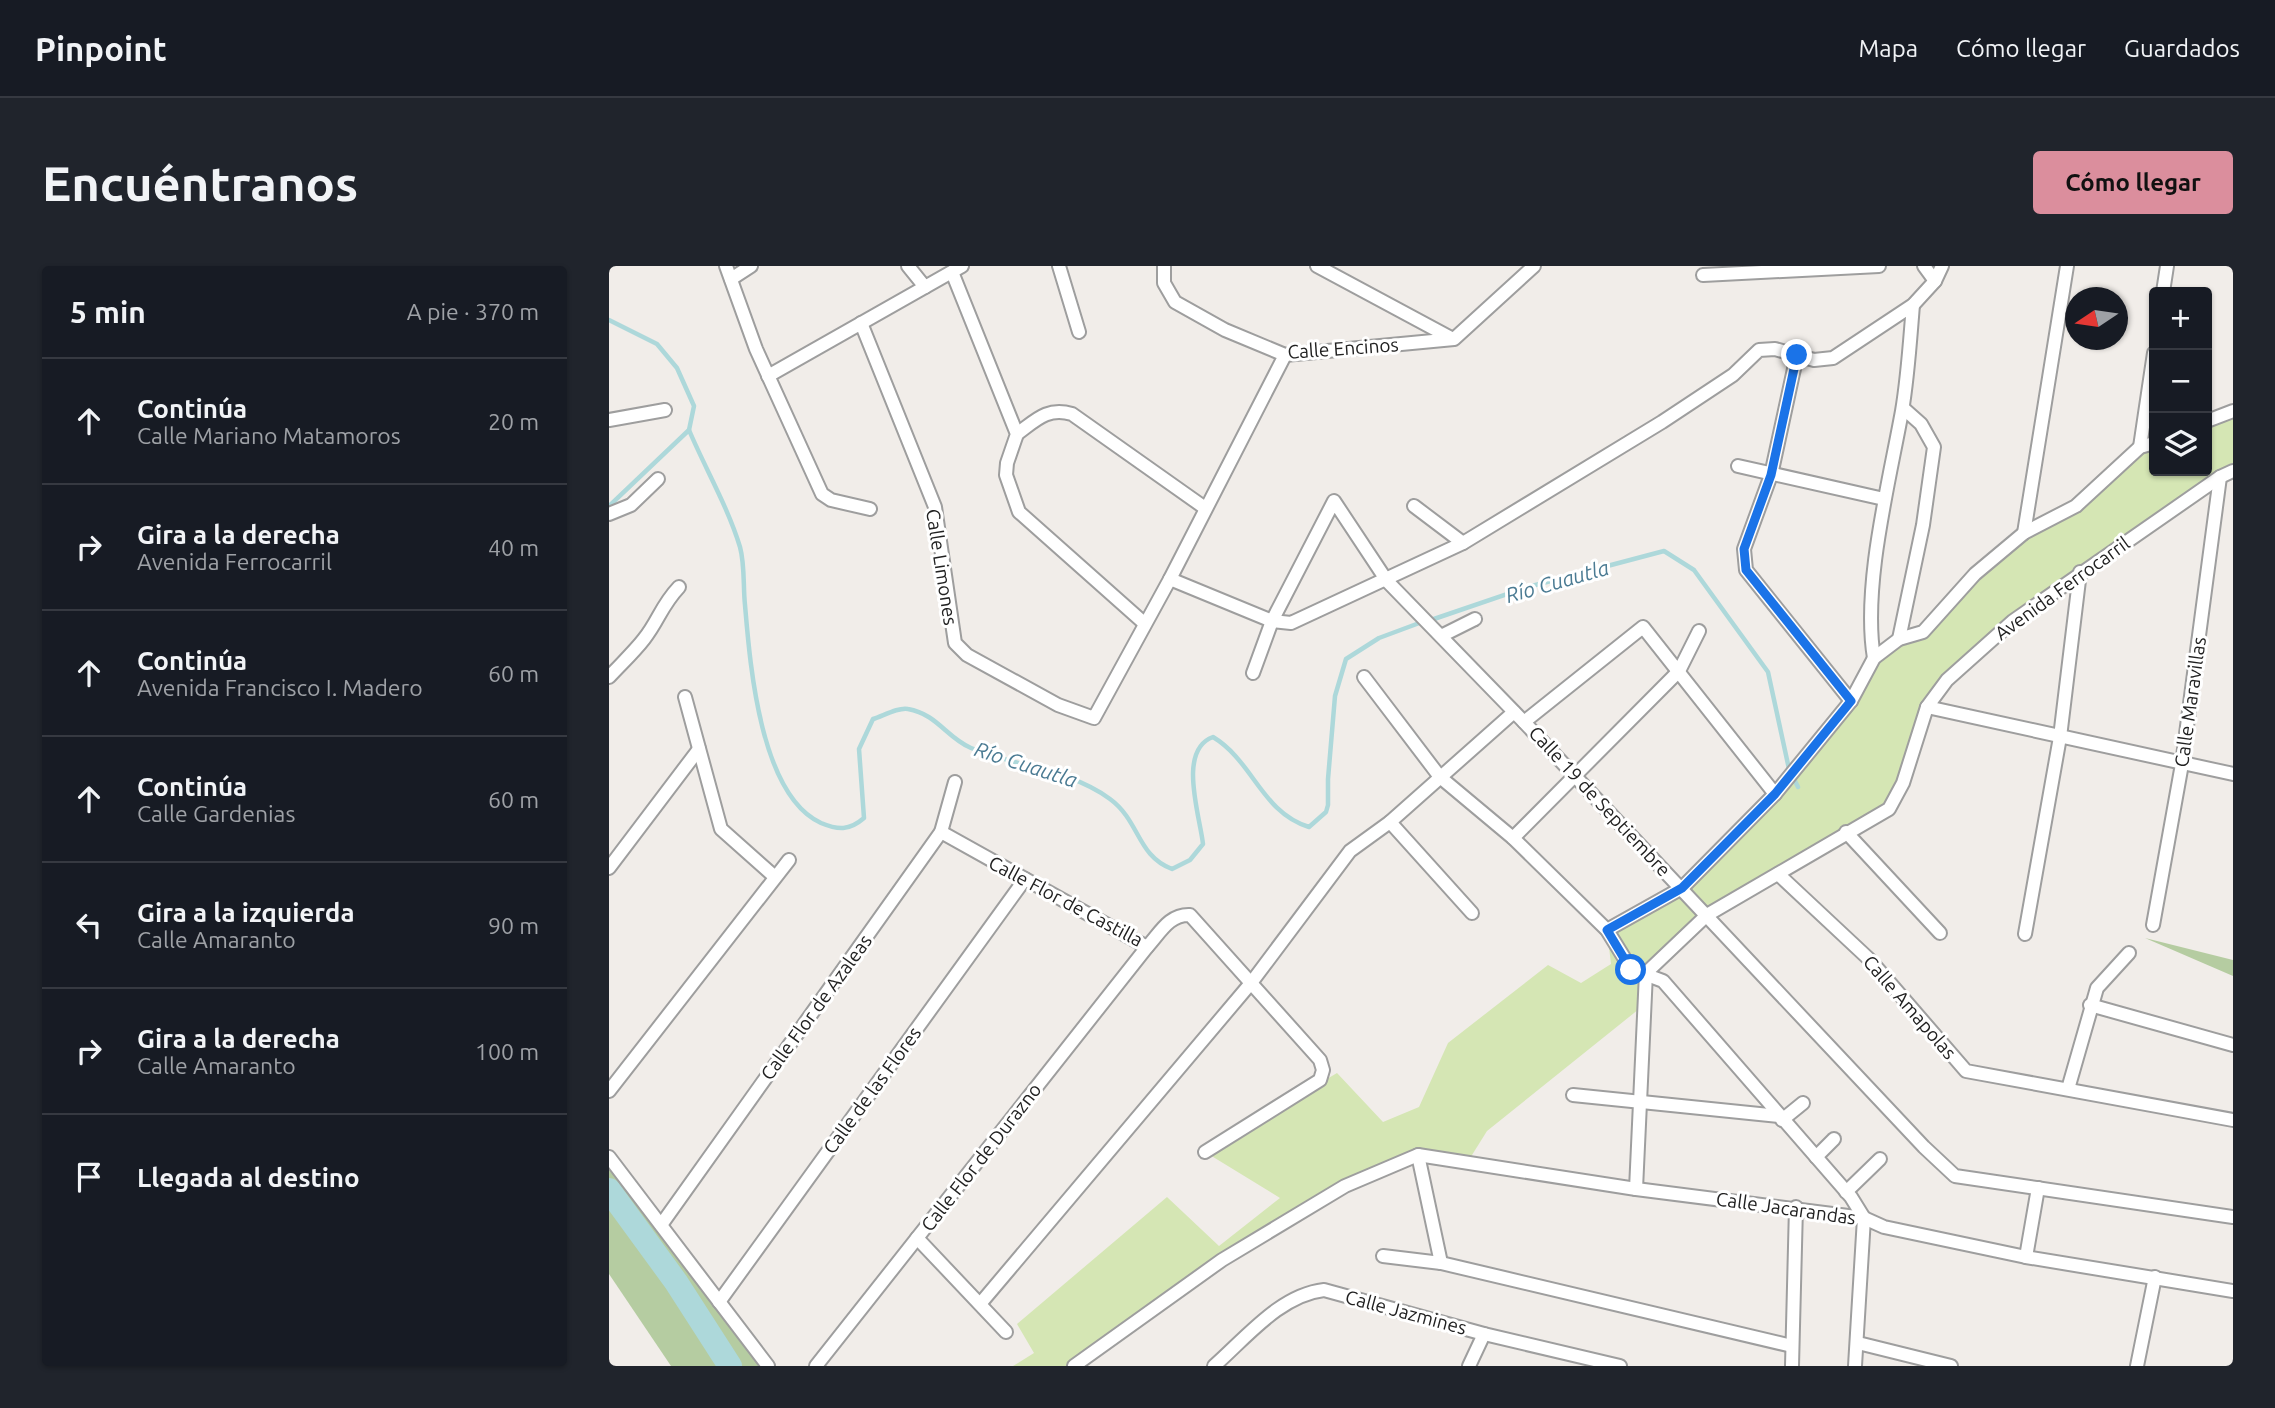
<!DOCTYPE html>
<html lang="es">
<meta charset="utf-8">
<style>
body{margin:0;font-family:Ubuntu,sans-serif;background:#20242c;color:#f1f3f6}
.controls{position:absolute;right:21px;top:21px;display:grid;overflow:hidden;border-radius:7px;box-shadow:0 2px 5px #0004}
.controls button{width:63px;height:63px;display:grid;place-items:center;padding:0;border:0;border-bottom:2px solid #363941;background:#171b24;color:#f1f3f6;font:35px sans-serif}
.compass{position:absolute;left:1456px;top:21px;width:63px;height:63px;border-radius:50%;background:#171b24;box-shadow:0 2px 5px #0004;rotate:257deg}
.stop{position:absolute;width:21px;height:21px;margin:-16px;border:5px solid #1a73e8;border-radius:50%;background:#fff}
.stop.end{background:#1a73e8;border-color:#fff;box-shadow:0 2px 7px #0008}
.list{margin:0;padding:0;list-style:none}
h2{display:flex;justify-content:space-between;align-items:center;height:91px;margin:0;padding:0 28px;font-size:30px}
h2 small{font-size:23px;font-weight:400;color:#9ea1a6}
.list li{display:grid;grid-template-columns:46px 1fr auto;gap:21px;align-items:center;box-sizing:border-box;height:126px;padding:0 28px;border-top:2px solid #363941}
.list b{display:block;font-size:26px;white-space:nowrap}
.list p{margin:0;font-size:23px;white-space:nowrap;color:#9ea1a6}
.list em{font-size:23px;font-style:normal;color:#9ea1a6}
.icon{flex:none;width:38px;height:38px;fill:none;stroke:currentColor;stroke-width:2;stroke-linecap:round;stroke-linejoin:round}
.map{position:relative;flex:none;width:1624px;height:1100px;overflow:hidden;border-radius:7px}
header{display:flex;align-items:center;gap:42px;box-sizing:border-box;height:98px;padding:0 35px;background:#171b24;border-bottom:2px solid #363941}
header strong{font-size:33px}
nav{display:flex;gap:38px;margin-inline-start:auto;font-size:24px}
.intro{display:flex;align-items:center;justify-content:space-between;box-sizing:border-box;height:168px;padding:0 42px}
h1{margin:0;font-size:49px}
.button{padding:18px 32px;border-radius:7px;background:#db8e9d;color:#111;font-size:24px;font-weight:700}
main{display:flex;gap:42px;padding:0 42px}
aside{flex:1;background:#171b24;border-radius:7px;box-shadow:0 2px 5px #0004}
.map>svg:first-child{display:block}
.grass{fill:#d5e6b4}
.forest{fill:#b5cca1}
.lines{fill:none;stroke-linecap:round;stroke-linejoin:round}
.stream{stroke:#add8da;stroke-width:4.5}
.river{stroke:#add8da;stroke-width:24}
.street-casing{stroke:#9e9e9e;stroke-width:16}
.street{stroke:#fff;stroke-width:12}
.route{stroke:#1a73e8;stroke-width:9}
.labels{text-anchor:middle;dominant-baseline:central;stroke-width:6;stroke-linejoin:round;paint-order:stroke}
.street-label{font-size:19px;fill:#212121;stroke:#fff}
.water-label{font-size:21px;font-style:italic;fill:#4b7b93;stroke:#fff}
</style>
<header>
<strong>Pinpoint</strong>
<nav><a>Mapa</a><a>Cómo llegar</a><a>Guardados</a></nav>
</header>
<div class="intro"><h1>Encuéntranos</h1><a class="button">Cómo llegar</a></div>
<main>
<aside>
<h2>5 min<small>A pie · 370 m</small></h2>
<ul class="list">
<li><svg class="icon" aria-label="ahead" viewBox="0 0 24 24"><path d="M12 20V5M6 11l6-6 6 6"/></svg><div><b>Continúa</b><p>Calle Mariano Matamoros</p></div><em>20 m</em></li>
<li><svg class="icon" aria-label="right" viewBox="0 0 24 24"><path d="M7 20v-9h11M14 6l5 5-5 5"/></svg><div><b>Gira a la derecha</b><p>Avenida Ferrocarril</p></div><em>40 m</em></li>
<li><svg class="icon" aria-label="ahead" viewBox="0 0 24 24"><path d="M12 20V5M6 11l6-6 6 6"/></svg><div><b>Continúa</b><p>Avenida Francisco I. Madero</p></div><em>60 m</em></li>
<li><svg class="icon" aria-label="ahead" viewBox="0 0 24 24"><path d="M12 20V5M6 11l6-6 6 6"/></svg><div><b>Continúa</b><p>Calle Gardenias</p></div><em>60 m</em></li>
<li><svg class="icon" aria-label="left" viewBox="0 0 24 24"><path d="M17 20v-9H6M10 6l-5 5 5 5"/></svg><div><b>Gira a la izquierda</b><p>Calle Amaranto</p></div><em>90 m</em></li>
<li><svg class="icon" aria-label="right" viewBox="0 0 24 24"><path d="M7 20v-9h11M14 6l5 5-5 5"/></svg><div><b>Gira a la derecha</b><p>Calle Amaranto</p></div><em>100 m</em></li>
<li><svg class="icon" aria-label="arrive" viewBox="0 0 24 24"><path d="M6 21V4h12l-3 4 3 4H6"/></svg><div><b>Llegada al destino</b></div></li>
</ul>
</aside>
<div class="map">
<svg width="1624" height="1100" viewBox="0 0 1624 1100">
<rect width="100%" height="100%" fill="#f1ede9"/>
<path class="grass" d="M1624,145V205L1404,355L1318,441L1280,543L1098,649L1037,707L1035,739L878,865L858,897L809,889L771,904L580,1017L466,1100H404L425,1087L408,1058L558,931L610,980L671,932L596,886L728,807L774,856L810,841L839,777L939,699L972,717L1002,698L998,664L1073,622L1242,435L1265,392L1314,366L1415,267L1467,240L1545,177V205H1598V155Z"/>
<g class="forest">
<path d="M1536,672L1624,694V710Z"/>
<path d="M0,903L18,915L150,1100H62L0,1008Z"/>
</g>
<g class="lines">
<g class="stream">
<path d="M0,54L48,78L68,102L85,140L80,164"/>
<path d="M0,240L80,164C96,202 119,241 131,281C136,299 134,321 136,339C141,398 151,529 212,557C229,564 240,565 255,552L250,483L264,453C274,450 289,441 299,443C328,448 338,472 362,482C408,501 460,503 501,533C531,555 528,590 563,603L581,594L594,578C591,550 568,484 604,471C644,495 653,547 700,561L717,546L719,539V513L726,430L737,393L770,372L813,356"/>
<path d="M822,354L919,321L1055,285L1085,304L1159,406L1180,503L1189,521"/>
</g>
<path class="river" d="M0,924L67,1016L121,1100"/>
<defs>
<g id="street">
<path d="M117,0L147,83L213,228L222,234L261,243"/>
<path d="M299,0L316,21"/>
<path d="M450,0L470,66"/>
<path d="M555,0V17L566,36L616,64L676,89L845,73L925,0"/>
<path d="M708,0L844,73"/>
<path d="M1315,0L1326,15"/>
<path d="M343,6L408,168L398,197L397,209L410,246L535,357"/>
<path d="M1094,9L1270,0"/>
<path d="M122,13L142,0"/>
<path d="M1554,26L1558,0"/>
<path d="M252,57L326,241L346,377L358,389L449,439L485,452L561,313L676,89"/>
<path d="M1188,89L1162,209L1135,283L1137,304L1242,435"/>
<path d="M159,110L353,0"/>
<path d="M0,154L56,144"/>
<path d="M1598,155L1624,145"/>
<path d="M408,168C427,154 438,141 463,148L596,242"/>
<path d="M1531,181L1545,87"/>
<path d="M1129,200L1275,233"/>
<path d="M805,240L854,277"/>
<path d="M0,248L22,239L49,213"/>
<path d="M1415,267L1458,0"/>
<path d="M561,313L663,355L682,357L854,277L1053,156L1124,109L1150,84L1166,83L1205,94L1224,92L1304,39L1326,15L1333,0"/>
<path d="M832,370L866,353"/>
<path d="M1290,373L1314,259L1325,181L1312,158L1294,142"/>
<path d="M1265,392C1253,321 1280,217 1293,145C1299,110 1301,74 1304,39"/>
<path d="M644,407L663,355L725,235L778,315L915,456L1315,881L1346,910L1624,951"/>
<path d="M0,411C12,398 25,386 35,373C50,354 52,340 70,321"/>
<path d="M755,411L831,511L904,572L998,664L1022,703L1054,715L1242,931L1255,952L1246,1100"/>
<path d="M76,431L112,563L166,611"/>
<path d="M1318,441L1624,508"/>
<path d="M915,456L1034,361L1166,528"/>
<path d="M781,556L863,647"/>
<path d="M332,566L538,681"/>
<path d="M1237,566L1331,667"/>
<path d="M904,572L1070,405L1090,365"/>
<path d="M0,602L90,483"/>
<path d="M1169,608L1261,694L1357,805L1624,854"/>
<path d="M1544,659L1573,498L1611,211"/>
<path d="M998,664L1073,622L1166,528L1242,435L1265,392L1290,373L1314,366L1366,308L1415,267L1467,240L1531,181L1545,177"/>
<path d="M1416,668L1451,471L1471,306"/>
<path d="M1037,707L1098,649L1280,543L1294,517L1318,441L1338,414L1404,355L1611,211L1624,205"/>
<path d="M1481,739L1624,779"/>
<path d="M1459,823L1488,722L1520,687"/>
<path d="M0,825L180,594"/>
<path d="M964,829L1170,850"/>
<path d="M1173,854L1194,837"/>
<path d="M809,889L832,997"/>
<path d="M0,891L159,1100"/>
<path d="M1207,891L1225,873"/>
<path d="M1027,923L1037,707"/>
<path d="M1237,926L1271,893"/>
<path d="M52,959L332,566L346,516"/>
<path d="M308,972L397,1066"/>
<path d="M774,990L832,997L1183,1080"/>
<path d="M1417,991L1429,922"/>
<path d="M110,1036L416,613"/>
<path d="M371,1038L642,717L741,585L781,556L905,446"/>
<path d="M1249,1077L1342,1100"/>
<path d="M207,1100L538,681C551,667 560,648 581,649L711,794L714,804L711,814L596,886"/>
<path d="M465,1100L613,994L736,920L809,889L1027,923L1255,952L1275,961L1417,991L1624,1025"/>
<path d="M605,1100C637,1072 671,1029 715,1024L875,1068L1011,1100"/>
<path d="M860,1100L875,1068"/>
<path d="M1183,1100L1187,941"/>
<path d="M1528,1100L1546,1011"/>
</g>
</defs>
<use href="#street" class="street-casing"/>
<use href="#street" class="street"/>
</g>
<g class="lines">
<path class="route" d="M1022,704L998,664L1073,622L1166,528L1242,435L1137,304L1135,283L1162,209L1188,89"/>
</g>
<g class="labels">
<g class="street-label">
<text transform="translate(734 82) rotate(-4)">Calle Encinos</text>
<text transform="translate(333 301) rotate(81)">Calle Limones</text>
<text transform="translate(1453 322) rotate(-36)">Avenida Ferrocarril</text>
<text transform="translate(1581 436) rotate(-82)">Calle Maravillas</text>
<text transform="translate(991 535) rotate(47)">Calle 19 de Septiembre</text>
<text transform="translate(457 635) rotate(28)">Calle Flor de Castilla</text>
<text transform="translate(207 741) rotate(-54)">Calle Flor de Azaleas</text>
<text transform="translate(1301 741) rotate(49)">Calle Amapolas</text>
<text transform="translate(263 824) rotate(-54)">Calle de las Flores</text>
<text transform="translate(372 891) rotate(-52)">Calle Flor de Durazno</text>
<text transform="translate(1177 942) rotate(8)">Calle Jacarandas</text>
<text transform="translate(797 1046) rotate(15)">Calle Jazmines</text>
</g>
<g class="water-label">
<text transform="translate(948 315) rotate(-16)">Río Cuautla</text>
<text transform="translate(417 498) rotate(18)">Río Cuautla</text>
</g>
</g>
</svg>
<div class="controls">
<button>+</button>
<button>−</button>
<button><svg class="icon" aria-label="layers" viewBox="0 0 24 24"><path d="M12 4l9 5-9 5-9-5zM3 14l9 5 9-5"/></svg></button>
</div>
<svg class="compass" viewBox="-18 -18 36 36"><path d="M0-13l5 13h-10z" fill="#e53935"/><path d="M0 13l5-13h-10z" fill="#9ea1a6"/></svg>
<div class="stop" style="left:1022px;top:704px"></div>
<div class="stop end" style="left:1188px;top:89px"></div>
</div>
</main>
